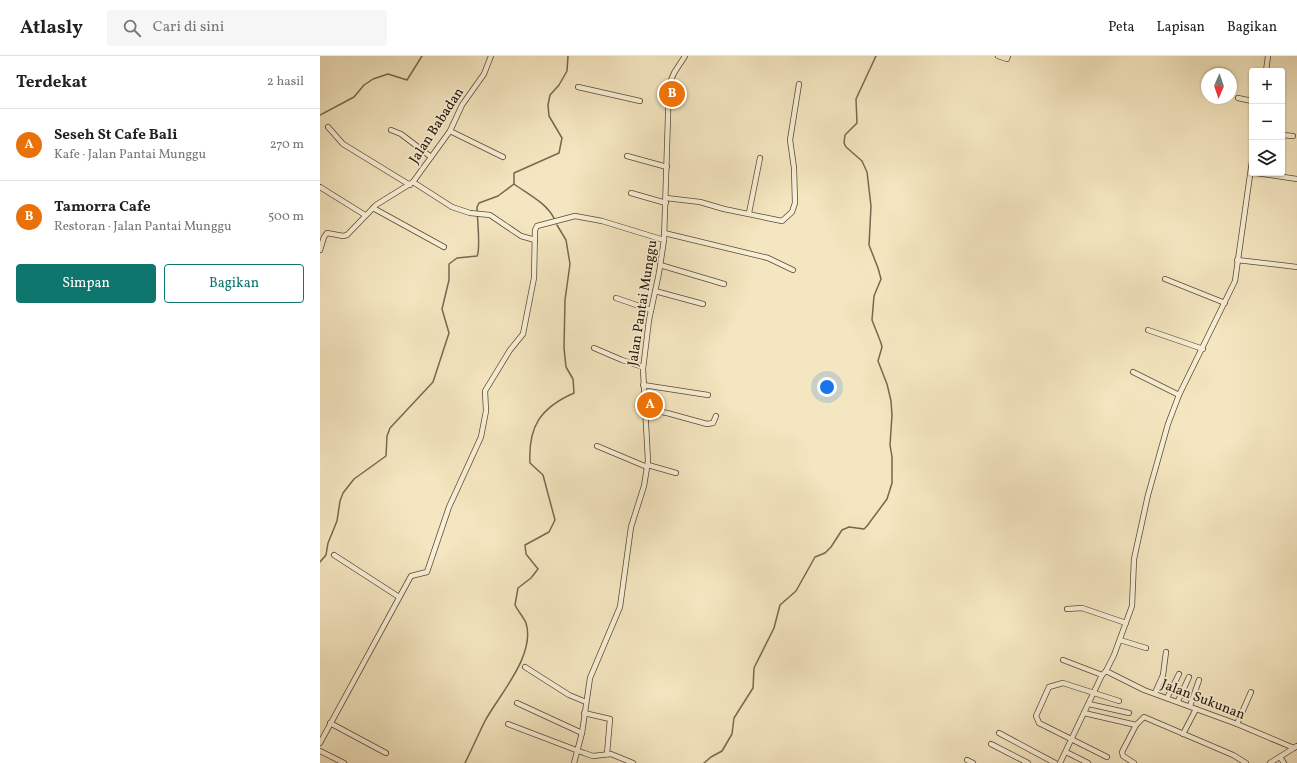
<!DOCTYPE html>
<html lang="id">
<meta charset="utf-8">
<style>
body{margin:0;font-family:Vollkorn,serif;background:#f6f6f6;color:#222}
.controls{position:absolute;right:12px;top:12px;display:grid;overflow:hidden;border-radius:4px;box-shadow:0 1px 3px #0004}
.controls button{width:36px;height:36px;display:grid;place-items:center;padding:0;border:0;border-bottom:1px solid #e0e0e0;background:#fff;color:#222;font:20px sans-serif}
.compass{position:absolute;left:881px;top:12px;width:36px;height:36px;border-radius:50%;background:#fff;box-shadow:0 1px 3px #0004;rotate:182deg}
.you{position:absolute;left:507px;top:331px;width:14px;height:14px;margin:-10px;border:3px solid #fff;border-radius:50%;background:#1a73e8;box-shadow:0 0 0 6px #1a73e833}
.badge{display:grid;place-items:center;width:26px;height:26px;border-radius:50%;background:#0f766e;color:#fff;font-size:13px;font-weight:700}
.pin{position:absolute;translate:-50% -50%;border:2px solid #fff;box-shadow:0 1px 4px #0006}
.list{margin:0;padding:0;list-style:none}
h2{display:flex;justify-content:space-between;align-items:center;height:52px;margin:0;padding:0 16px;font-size:17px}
h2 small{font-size:13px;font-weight:400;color:#767676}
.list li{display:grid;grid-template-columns:26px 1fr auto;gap:12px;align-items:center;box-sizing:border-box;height:72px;padding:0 16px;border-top:1px solid #e0e0e0}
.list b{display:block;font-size:15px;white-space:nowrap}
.list p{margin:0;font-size:13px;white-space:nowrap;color:#767676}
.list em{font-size:13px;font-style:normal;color:#767676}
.actions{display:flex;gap:8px;padding:12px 16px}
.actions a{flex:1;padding:9px 0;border:1px solid #0f766e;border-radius:4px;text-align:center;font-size:14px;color:#0f766e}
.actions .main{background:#0f766e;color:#fff}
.icon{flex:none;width:22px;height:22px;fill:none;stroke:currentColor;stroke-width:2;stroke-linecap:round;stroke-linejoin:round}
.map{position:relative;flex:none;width:977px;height:707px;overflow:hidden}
header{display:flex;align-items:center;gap:24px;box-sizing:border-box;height:56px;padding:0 20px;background:#fff;border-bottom:1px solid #e0e0e0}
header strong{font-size:19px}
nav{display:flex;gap:22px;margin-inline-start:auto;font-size:14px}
.search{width:280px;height:36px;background:#f6f6f6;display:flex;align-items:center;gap:10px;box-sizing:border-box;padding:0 14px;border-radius:4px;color:#767676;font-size:15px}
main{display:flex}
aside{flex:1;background:#fff}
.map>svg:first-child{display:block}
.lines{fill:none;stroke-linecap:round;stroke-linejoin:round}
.stream{stroke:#766850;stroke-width:1.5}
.minor-casing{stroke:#584a35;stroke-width:6}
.minor{stroke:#f8efd6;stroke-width:4.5}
.labels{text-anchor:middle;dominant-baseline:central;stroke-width:3.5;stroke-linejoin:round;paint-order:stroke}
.street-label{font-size:14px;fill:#241607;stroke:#f8efd6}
</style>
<header>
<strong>Atlasly</strong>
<div class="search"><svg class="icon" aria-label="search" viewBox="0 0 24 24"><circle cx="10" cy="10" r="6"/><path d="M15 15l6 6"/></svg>Cari di sini</div>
<nav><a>Peta</a><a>Lapisan</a><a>Bagikan</a></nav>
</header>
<main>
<aside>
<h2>Terdekat<small>2 hasil</small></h2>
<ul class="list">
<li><span class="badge" style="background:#e8710a">A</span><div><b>Seseh St Cafe Bali</b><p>Kafe · Jalan Pantai Munggu</p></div><em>270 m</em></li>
<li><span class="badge" style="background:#e8710a">B</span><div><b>Tamorra Cafe</b><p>Restoran · Jalan Pantai Munggu</p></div><em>500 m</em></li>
</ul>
<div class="actions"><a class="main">Simpan</a><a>Bagikan</a></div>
</aside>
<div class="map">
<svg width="977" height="707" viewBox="0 0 977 707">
<rect width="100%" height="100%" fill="#f4e6c0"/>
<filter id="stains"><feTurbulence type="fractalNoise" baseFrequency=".005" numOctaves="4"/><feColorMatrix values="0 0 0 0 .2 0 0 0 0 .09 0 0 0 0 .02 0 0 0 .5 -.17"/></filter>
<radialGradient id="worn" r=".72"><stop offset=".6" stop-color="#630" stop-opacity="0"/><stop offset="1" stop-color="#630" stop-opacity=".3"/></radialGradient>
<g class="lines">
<g class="stream">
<path d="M0,59L34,41L44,29L53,23L68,18L87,24L102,0"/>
<path d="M235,164C227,147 209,139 194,128V117L239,97L242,82L229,60L228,49L230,39L239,29L247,15L248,0"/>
<path d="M0,506L6,499L8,487L17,465L20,445L23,437L34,423L66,400L67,380L70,372L113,326L129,277L122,253L129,224V208L137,202L157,200C161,194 157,161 157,151L159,147L178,140L194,128"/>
<path d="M145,707C152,693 158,679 165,665C179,639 216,599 206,567C204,562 198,555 195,549L198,532L211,522L218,513L206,498L205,489L229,476L235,464L223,419L210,407C208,371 220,352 254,337L253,323L246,311L244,292L245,244L250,208L246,184L237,169"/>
<path d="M384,707L391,701L402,695L412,678L414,662L433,632L434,612L454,572L460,549L476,535L495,501L505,497L511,491L522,474L529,471L544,473L547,470L567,443L572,427V401L570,389L572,359L571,345L567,328L558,305L562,291L561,287L552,264L554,240L561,223L558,212L549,189L551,150L547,116L542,105L526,91L524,87L525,79L537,67L536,43L556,0"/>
</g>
<defs>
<g id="minor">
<path d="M678,0L687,3L688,0"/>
<path d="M946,15L948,0"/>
<path d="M258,31L320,45"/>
<path d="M918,42L932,45"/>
<path d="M8,71L23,88L90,129"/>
<path d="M71,74L81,78L111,101"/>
<path d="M130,75L183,101"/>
<path d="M962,79L973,80"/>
<path d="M307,100L347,111"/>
<path d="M936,117L977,123"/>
<path d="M93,126L132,151L150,157L170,159L201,180L215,184"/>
<path d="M0,131L45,159"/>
<path d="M311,137L346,147"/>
<path d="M346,142L380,146L404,153L462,165L472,156L475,147L474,112L470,84L479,28"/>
<path d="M53,152L124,191"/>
<path d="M429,157L440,102"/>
<path d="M344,177L448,202L473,214"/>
<path d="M0,194L4,181L7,177L23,180L27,179L56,149L93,126L130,75L142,49L164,18L171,0"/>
<path d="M917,204L977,211"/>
<path d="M340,209L404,228"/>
<path d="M845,223L905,247"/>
<path d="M335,235L383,248"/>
<path d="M296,242L331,254"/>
<path d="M828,274L883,293"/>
<path d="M274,292L302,304L323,311"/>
<path d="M813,316L859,339"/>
<path d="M323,329L388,339"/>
<path d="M325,353L347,357L387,368L393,367L396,360"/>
<path d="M277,390L327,411"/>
<path d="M328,409L356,417"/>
<path d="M14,499L79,541"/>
<path d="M747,553L762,552L806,567"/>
<path d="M800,584L826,592"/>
<path d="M743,604L782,619"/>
<path d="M205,611L249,639L266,646"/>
<path d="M786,615L824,634L917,668L974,692"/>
<path d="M835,637L843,619L846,596"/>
<path d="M847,642L859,618"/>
<path d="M858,645L869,621"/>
<path d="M197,647L262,677"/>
<path d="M769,648L809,657"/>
<path d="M870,650L879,624"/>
<path d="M264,657L290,663L287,698"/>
<path d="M764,657L816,669"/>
<path d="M10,667L66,697"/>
<path d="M188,668L264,697L273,700L291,698L313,707"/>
<path d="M917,668L931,636"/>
<path d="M679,677L735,707"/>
<path d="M863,678L876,653"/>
<path d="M0,687L91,520L107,516L129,451L161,381L166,355L165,335L190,294L203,278L214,222L215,174L217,170L255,160L282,165L344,184"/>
<path d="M671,688L708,707"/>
<path d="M0,695L24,707"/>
<path d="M746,696L768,707"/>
<path d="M787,701L719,667L716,660L729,631L743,627L799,645"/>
<path d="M960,701L964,707"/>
<path d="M647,704L653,707"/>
<path d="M254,707L262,677L270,622L300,551L311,471L324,430L328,405L323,313L329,264L339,217L344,184L349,29L354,17L365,0"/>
<path d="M740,707L782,619L786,615L794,599L812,550L814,503L828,439L848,368L859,339L915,225L932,105"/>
<path d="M814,707L803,700L802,696L816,669L824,661L913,699L926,707"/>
<path d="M950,707L977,690"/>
</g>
</defs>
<use href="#minor" class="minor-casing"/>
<use href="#minor" class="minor"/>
</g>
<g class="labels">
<g class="street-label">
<text transform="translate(117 70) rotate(-57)">Jalan Babadan</text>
<text transform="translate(323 247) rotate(-81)">Jalan Pantai Munggu</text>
<text transform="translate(883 644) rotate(21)">Jalan Sukunan</text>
</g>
</g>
<rect width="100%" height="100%" filter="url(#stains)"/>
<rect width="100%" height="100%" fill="url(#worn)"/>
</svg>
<div class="controls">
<button>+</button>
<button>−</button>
<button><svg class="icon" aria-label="layers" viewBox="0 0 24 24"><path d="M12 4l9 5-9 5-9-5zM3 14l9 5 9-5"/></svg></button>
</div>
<svg class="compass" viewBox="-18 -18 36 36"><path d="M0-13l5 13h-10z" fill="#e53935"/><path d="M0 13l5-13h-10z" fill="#767676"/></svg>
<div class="you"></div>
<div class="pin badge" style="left:330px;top:349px;background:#e8710a">A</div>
<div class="pin badge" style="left:352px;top:38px;background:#e8710a">B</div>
</div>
</main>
